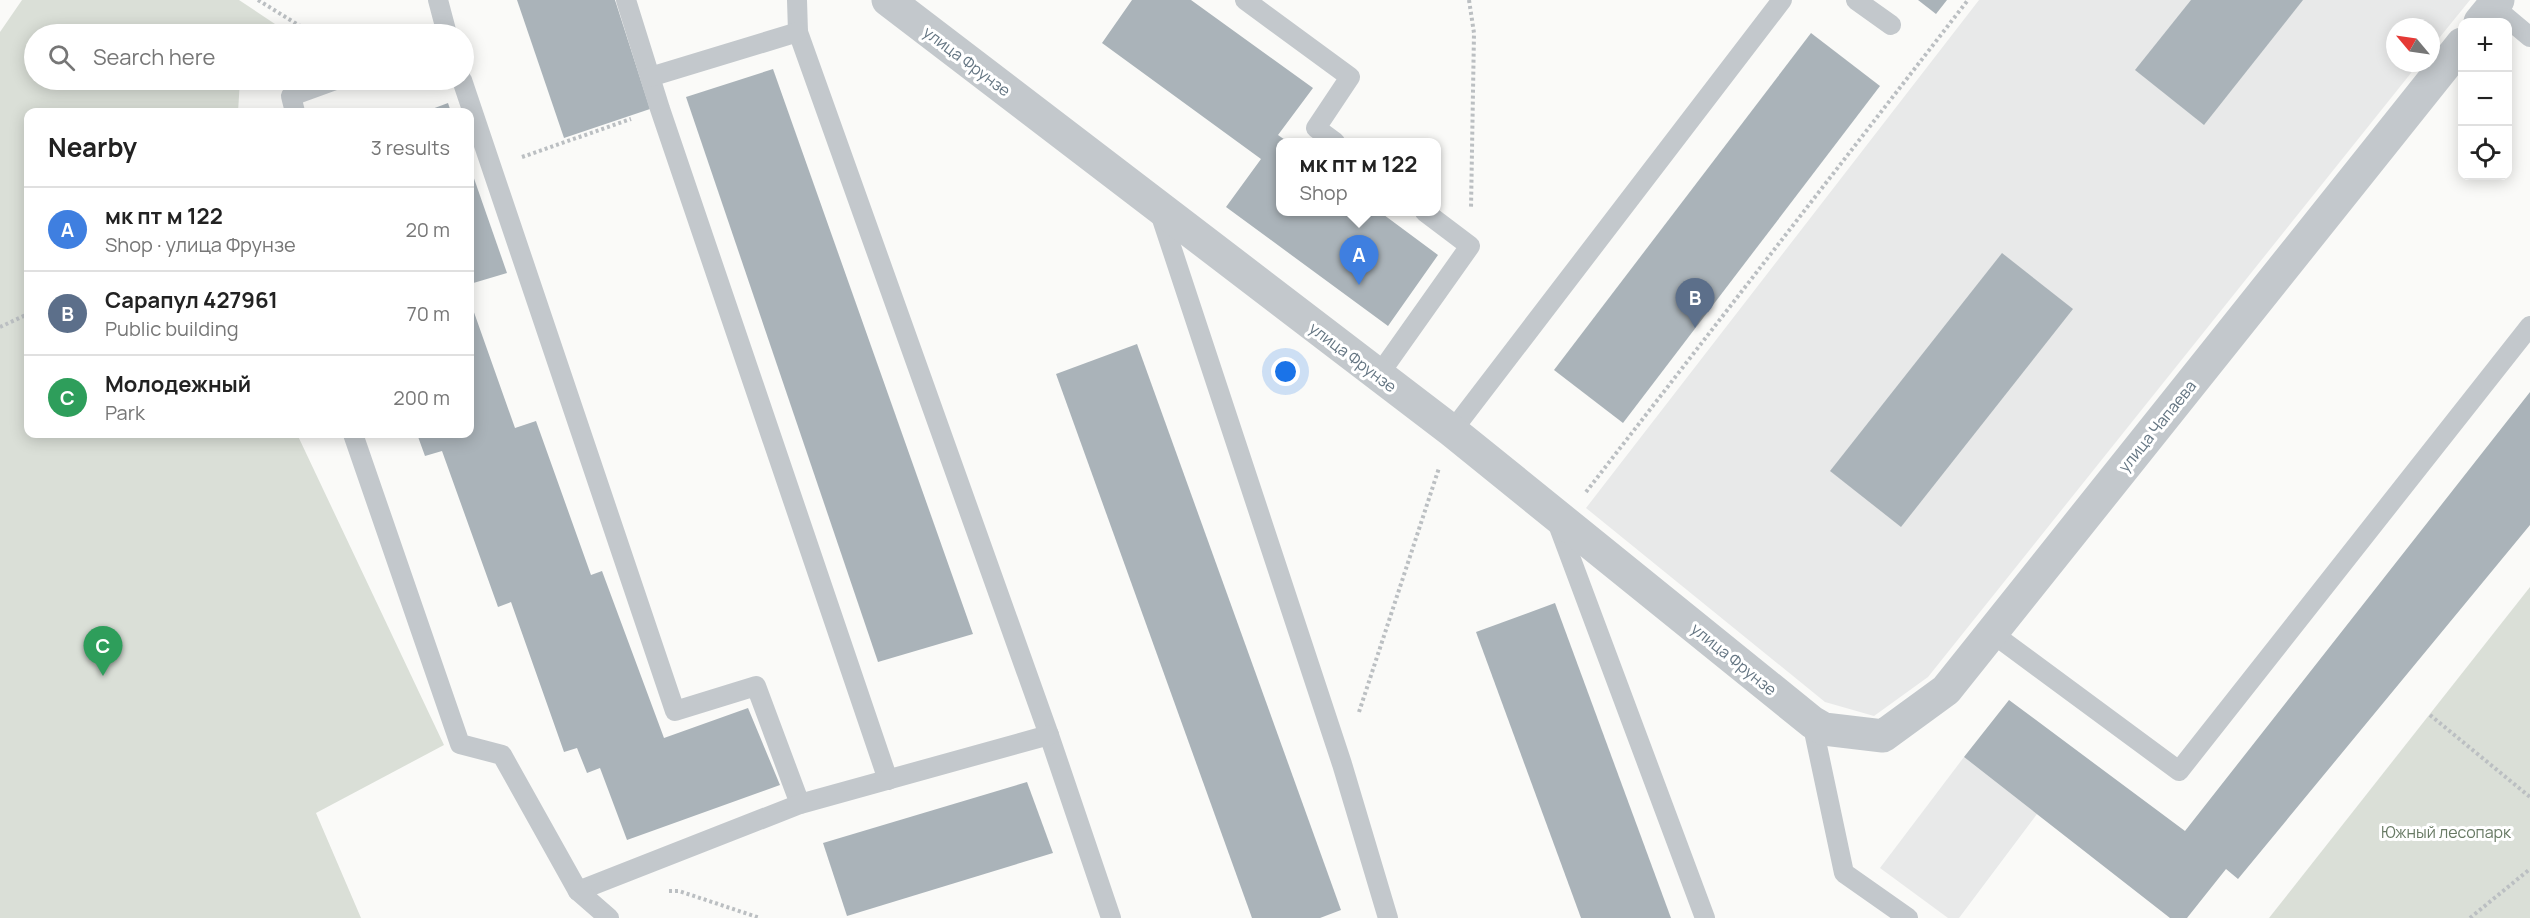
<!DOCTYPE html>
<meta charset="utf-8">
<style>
body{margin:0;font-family:Manrope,sans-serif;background:#f6f6f6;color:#222}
.controls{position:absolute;right:18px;top:18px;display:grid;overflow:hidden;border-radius:12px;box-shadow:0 3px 15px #0003}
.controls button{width:54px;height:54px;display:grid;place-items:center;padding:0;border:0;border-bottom:2px solid #e0e0e0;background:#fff;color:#222;font:30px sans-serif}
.compass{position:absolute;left:2386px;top:18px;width:54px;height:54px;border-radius:50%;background:#fff;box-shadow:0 3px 15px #0003;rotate:299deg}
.you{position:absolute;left:1286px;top:372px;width:21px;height:21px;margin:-15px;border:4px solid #fff;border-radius:50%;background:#1a73e8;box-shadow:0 0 0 9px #1a73e833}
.badge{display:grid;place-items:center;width:39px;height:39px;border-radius:50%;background:#e4572e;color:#fff;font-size:20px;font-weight:700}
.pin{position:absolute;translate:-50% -50px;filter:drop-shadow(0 2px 3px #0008)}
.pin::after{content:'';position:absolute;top:32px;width:21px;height:18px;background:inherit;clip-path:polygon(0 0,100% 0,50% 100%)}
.popup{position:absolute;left:1276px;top:138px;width:165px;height:78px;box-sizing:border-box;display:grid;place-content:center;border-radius:12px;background:#fff;filter:drop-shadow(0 2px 4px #0005);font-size:20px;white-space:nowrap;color:#767676}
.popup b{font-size:22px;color:#222}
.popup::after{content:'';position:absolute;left:50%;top:100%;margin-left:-12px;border:12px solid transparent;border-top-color:#fff}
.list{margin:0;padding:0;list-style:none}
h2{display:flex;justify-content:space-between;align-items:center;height:78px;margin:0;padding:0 24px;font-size:26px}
h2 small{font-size:20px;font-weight:400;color:#767676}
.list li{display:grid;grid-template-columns:39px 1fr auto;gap:18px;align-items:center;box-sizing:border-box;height:84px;padding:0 24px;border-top:2px solid #e0e0e0}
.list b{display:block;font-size:22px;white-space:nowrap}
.list p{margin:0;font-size:20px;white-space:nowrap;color:#767676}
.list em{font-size:20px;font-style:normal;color:#767676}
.icon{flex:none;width:33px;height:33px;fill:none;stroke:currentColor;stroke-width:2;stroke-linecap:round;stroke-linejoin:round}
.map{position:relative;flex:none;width:2530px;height:918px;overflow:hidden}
.search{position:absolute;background:#fff;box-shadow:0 3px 15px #0003;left:24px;top:24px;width:450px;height:66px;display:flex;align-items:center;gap:15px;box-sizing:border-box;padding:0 21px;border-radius:33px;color:#767676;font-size:22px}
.panel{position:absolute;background:#fff;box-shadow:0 3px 15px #0003;left:24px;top:108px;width:450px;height:330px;border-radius:12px}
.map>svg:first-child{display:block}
.built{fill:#e8e9e9}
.green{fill:#dadfd7}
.building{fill:#aab3b9}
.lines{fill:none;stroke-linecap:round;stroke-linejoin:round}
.path{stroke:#bbbfc2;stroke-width:4;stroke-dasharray:3 3;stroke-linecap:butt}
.service{stroke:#c3c8cc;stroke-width:20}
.tertiary{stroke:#c3c8cc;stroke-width:33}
.labels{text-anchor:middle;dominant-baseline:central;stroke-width:6;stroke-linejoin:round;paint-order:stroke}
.street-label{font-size:16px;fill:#657683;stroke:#fff}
.park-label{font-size:16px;fill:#687a64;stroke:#fff}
</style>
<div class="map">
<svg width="2530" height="918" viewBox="0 0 2530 918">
<rect width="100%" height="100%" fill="#fafaf8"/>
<g class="built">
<path d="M1979,0H2470L2431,48V27H2395V63H2419L1928,677L1874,716L1825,702L1586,508Z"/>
<path d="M1964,757L2037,814L1959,918H1948L1880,868Z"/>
</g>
<g class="green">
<path d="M22,0H239L290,34H34V80H240L238,112H28V434H297L444,745L316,813L361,918H0V32Z"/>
<path d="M2530,587V918H2269Z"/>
</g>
<g class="building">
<path d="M517,0H615L650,109L564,138Z"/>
<path d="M1132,0H1191L1313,88L1278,135L1288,142H1281V212H1380L1438,255L1388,326L1226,207L1261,159L1102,43Z"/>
<path d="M1918,0H1947L1936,14Z"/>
<path d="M2191,0H2303L2204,125L2135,70Z"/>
<path d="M1811,33L1880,86L1623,423L1554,370Z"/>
<path d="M773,69L973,634L878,662L686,97Z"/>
<path d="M448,103L451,112H424Z"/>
<path d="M470,167L507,273L470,284Z"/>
<path d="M2002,253L2073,309L1901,527L1830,471Z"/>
<path d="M470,301L515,428L536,421L591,575L602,571L664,738L748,708L780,785L627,840L600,768L587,773L577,748L564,752L511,602L498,607L442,451L425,456L417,434H470Z"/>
<path d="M1137,344L1341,910L1320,918H1252L1056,374Z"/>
<path d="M2530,392V525L2238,879L2226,869L2187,918H2170L1964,757L2009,700L2185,831Z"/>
<path d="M1555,603L1671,918H1581L1476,632Z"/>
<path d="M1027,782L1053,853L847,916L823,843Z"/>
</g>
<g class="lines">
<g class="path">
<path d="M258,0L313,34"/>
<path d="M1469,0L1474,33L1471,209"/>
<path d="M522,157L631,119"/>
<path d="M0,327L28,314"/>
<path d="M1586,492L1968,0"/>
<path d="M1359,712L1439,468"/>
<path d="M2430,715L2530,797"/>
<path d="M669,891H679L760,918"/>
<path d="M2470,918L2530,869"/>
</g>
<g class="service">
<path d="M438,0L447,34"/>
<path d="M626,0L660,109L888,780"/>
<path d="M797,0L798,32L1049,735L1111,918"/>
<path d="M1245,0L1350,77L1316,128L1335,142"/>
<path d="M1856,0L1891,25"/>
<path d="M2493,6L2530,37"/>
<path d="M650,77L798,32"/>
<path d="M462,80L675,711L756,686L800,804"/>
<path d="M295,112L291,96L335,80"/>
<path d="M1159,210L1342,764L1388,918"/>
<path d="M1378,376L1470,246L1425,212"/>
<path d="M1452,431L1782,0"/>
<path d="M353,434L460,744L502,755L578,891L800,804L1049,735"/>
<path d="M1556,519L1705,918"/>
<path d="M1992,633L2179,771L2530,326"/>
<path d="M1812,722L1844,873L1908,918"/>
<path d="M578,891L609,918"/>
</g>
<g class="tertiary">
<path d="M888,0L1452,431L1812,722L1824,729L1883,736L1946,690L2462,44"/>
<path d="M2480,22L2498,0"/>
</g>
</g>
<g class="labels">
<g class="street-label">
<text transform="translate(967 61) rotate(37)">улица Фрунзе</text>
<text transform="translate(1353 357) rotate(37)">улица Фрунзе</text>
<text transform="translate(2157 426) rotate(-51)">улица Чапаева</text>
<text transform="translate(1734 659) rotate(39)">улица Фрунзе</text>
</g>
<g class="park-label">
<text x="2446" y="832">Южный лесопарк</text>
</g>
</g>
</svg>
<div class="controls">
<button>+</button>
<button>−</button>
<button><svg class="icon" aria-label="locate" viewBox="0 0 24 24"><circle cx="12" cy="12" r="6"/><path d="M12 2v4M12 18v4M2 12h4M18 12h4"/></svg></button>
</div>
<svg class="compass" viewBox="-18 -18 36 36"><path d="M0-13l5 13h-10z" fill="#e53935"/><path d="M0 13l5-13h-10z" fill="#767676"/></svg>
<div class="you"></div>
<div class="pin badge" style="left:1359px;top:285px;background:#3f7fe0">A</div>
<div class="popup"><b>мк пт м 122</b>Shop</div>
<div class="pin badge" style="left:1695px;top:328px;background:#5c6f8a">B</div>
<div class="pin badge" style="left:103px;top:676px;background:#2e9e5b">C</div>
<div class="search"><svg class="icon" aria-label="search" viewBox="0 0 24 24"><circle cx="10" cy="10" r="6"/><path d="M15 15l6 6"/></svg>Search here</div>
<section class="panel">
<h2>Nearby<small>3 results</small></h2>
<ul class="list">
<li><span class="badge" style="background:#3f7fe0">A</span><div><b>мк пт м 122</b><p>Shop · улица Фрунзе</p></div><em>20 m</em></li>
<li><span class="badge" style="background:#5c6f8a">B</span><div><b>Сарапул 427961</b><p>Public building</p></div><em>70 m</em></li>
<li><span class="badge" style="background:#2e9e5b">C</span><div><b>Молодежный</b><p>Park</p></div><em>200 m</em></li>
</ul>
</section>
</div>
